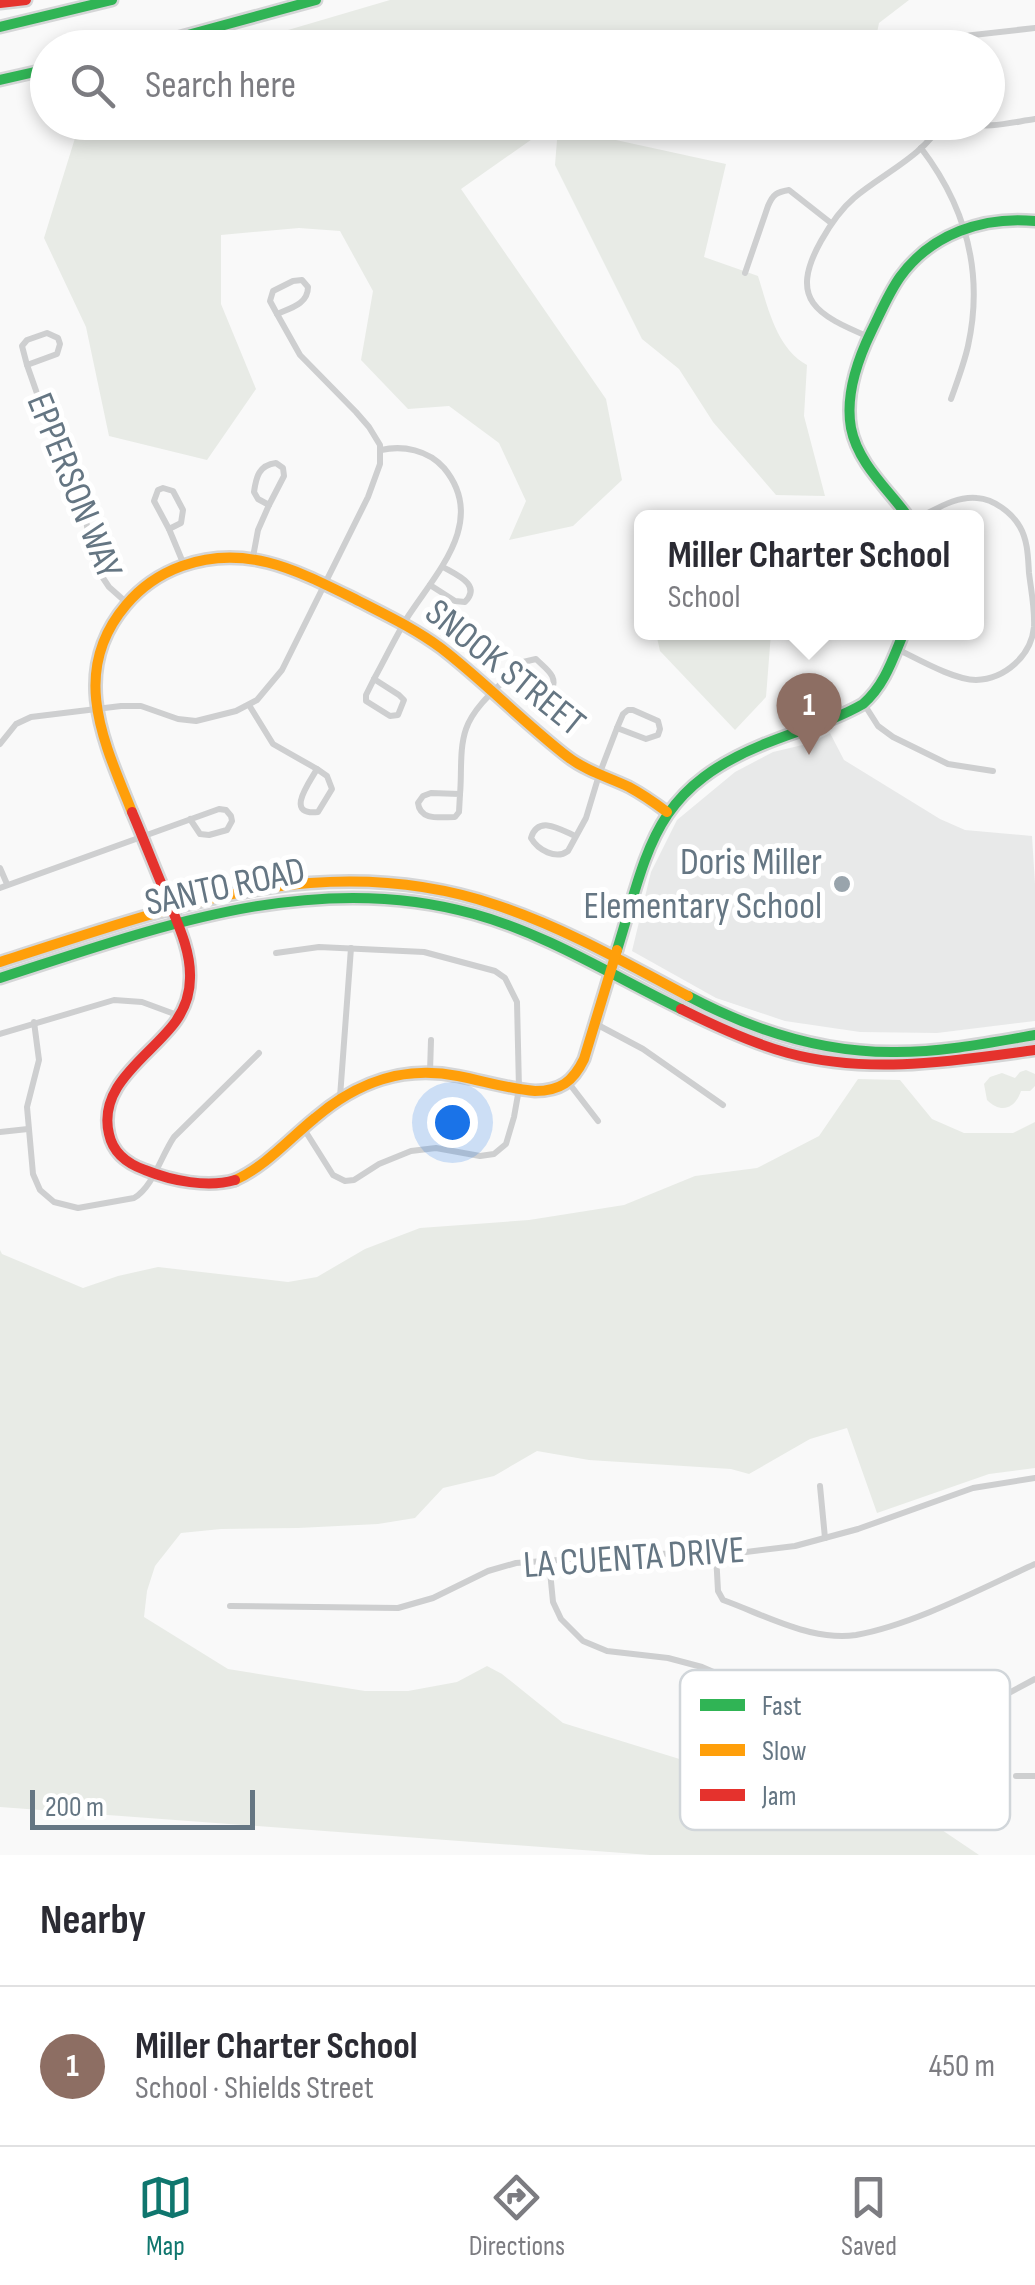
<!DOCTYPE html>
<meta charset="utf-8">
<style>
body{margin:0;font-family:"Sofia Sans Condensed",sans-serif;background:#f7f7f7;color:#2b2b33}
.scale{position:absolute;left:30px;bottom:25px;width:225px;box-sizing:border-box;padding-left:10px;border:5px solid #657683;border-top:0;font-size:28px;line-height:35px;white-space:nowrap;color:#657683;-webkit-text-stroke:8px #fff;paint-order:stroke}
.you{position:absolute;left:452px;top:1122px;width:35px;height:35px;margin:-25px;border:8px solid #fff;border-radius:50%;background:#1a73e8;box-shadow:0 0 0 15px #1a73e833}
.badge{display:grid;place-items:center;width:65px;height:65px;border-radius:50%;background:#0f766e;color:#fff;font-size:32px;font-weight:700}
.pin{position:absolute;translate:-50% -82px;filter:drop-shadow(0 2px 5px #0008)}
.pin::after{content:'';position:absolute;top:52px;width:35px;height:30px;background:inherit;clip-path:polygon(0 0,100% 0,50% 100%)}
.popup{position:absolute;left:634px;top:510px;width:350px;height:130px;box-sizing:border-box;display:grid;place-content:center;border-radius:15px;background:#fff;filter:drop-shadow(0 2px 8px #0005);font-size:32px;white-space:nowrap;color:#7c7c81}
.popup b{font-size:38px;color:#2b2b33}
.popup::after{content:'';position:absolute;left:50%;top:100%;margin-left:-20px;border:20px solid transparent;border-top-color:#fff}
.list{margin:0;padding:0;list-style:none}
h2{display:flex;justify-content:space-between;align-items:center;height:130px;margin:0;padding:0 40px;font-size:42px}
h2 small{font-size:32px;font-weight:400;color:#7c7c81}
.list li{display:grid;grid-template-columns:65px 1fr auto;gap:30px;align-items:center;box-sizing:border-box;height:160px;padding:0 40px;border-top:2px solid #e1e1e2}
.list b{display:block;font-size:38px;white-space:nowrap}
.list p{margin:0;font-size:32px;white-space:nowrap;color:#7c7c81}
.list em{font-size:32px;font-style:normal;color:#7c7c81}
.icon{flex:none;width:55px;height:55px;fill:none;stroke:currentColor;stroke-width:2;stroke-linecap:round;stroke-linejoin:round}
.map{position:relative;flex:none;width:1035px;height:1855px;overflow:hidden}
.search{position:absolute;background:#fff;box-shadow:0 5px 15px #0003;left:30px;right:30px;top:30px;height:110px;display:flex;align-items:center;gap:25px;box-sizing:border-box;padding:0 35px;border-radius:55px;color:#7c7c81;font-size:38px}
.sheet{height:290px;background:#fff}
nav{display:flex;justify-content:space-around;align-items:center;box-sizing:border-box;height:140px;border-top:2px solid #e1e1e2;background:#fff;font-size:28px;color:#7c7c81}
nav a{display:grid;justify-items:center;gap:5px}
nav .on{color:#0f766e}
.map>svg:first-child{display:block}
.built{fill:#e8e9e9}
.green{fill:#e8ebe6}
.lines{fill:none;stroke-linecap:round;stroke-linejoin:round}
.fast-casing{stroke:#d5d6d7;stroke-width:15}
.slow-casing{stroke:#d5d6d7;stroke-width:15}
.jam-casing{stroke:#d5d6d7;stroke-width:15}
.street{stroke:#cecfd0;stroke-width:6}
.fast{stroke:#30b455;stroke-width:10}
.slow{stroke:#ff9f0a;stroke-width:10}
.jam{stroke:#e5322d;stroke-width:10}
.poi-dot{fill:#99a4ac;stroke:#fff;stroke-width:4}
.labels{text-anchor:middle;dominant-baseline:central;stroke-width:10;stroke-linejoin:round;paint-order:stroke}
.street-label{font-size:38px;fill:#657683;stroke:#fff}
.poi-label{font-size:38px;fill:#657683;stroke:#fff;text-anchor:end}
.key{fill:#fff;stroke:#d1d6da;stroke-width:2.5}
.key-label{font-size:28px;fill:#657683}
</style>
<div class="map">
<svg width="1035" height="1855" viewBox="0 0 1035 1855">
<rect width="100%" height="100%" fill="#f9f9f9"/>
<path class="built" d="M830,733L844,760L940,819L965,830L1032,836L1035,884V1021L937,1033L860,1032L785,1021L716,998L632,951L651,872L677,820L735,772L773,752L811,743Z"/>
<g class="green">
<path d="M390,0H909L879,23L874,47H230Z"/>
<path d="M80,122L555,123L461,189L606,399L622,480L573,526L509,540L526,501L499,443L449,406L408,409L361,360L373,291L340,231L299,228L221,235V304L256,389L207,460L109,436L86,327L44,238Z"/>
<path d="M629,123H744L714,137Z"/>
<path d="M593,135L726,164L704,257L758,276C768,307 776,348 807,365L804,416L825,496L776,495L713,422L679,369L642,339L555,165L557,140Z"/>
<path d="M656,633H771L766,697L735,730L660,651Z"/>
<path d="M1026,1070L1035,1074V1086L1030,1091H1021C1015,1109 1001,1114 987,1100L984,1084L990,1077L1002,1073L1015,1078L1020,1072Z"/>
<path d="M858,1079L900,1080L932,1119L964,1133H1013L1035,1122V1468L989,1474L877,1513L847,1428L810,1439L749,1474L731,1469L589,1460L537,1451L494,1476L443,1488L415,1518L378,1524L298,1528L221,1529L181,1533L155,1566L147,1591L144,1617L228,1669L365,1691H408L457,1682L487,1666L502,1674L563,1723L741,1778L857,1805L939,1828L979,1855H650L0,1807V1250L2,1254L83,1288L118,1276L158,1267L288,1282L317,1277L365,1249L420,1228L529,1220L624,1205L695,1176L757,1168L819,1136Z"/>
</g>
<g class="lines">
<defs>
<g id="fast">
<path d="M0,27L112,0"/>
<path d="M140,48L316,0"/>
<path d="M0,80L48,69"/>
<path d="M909,518C889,490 858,464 851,428C845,395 857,361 871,332C880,314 888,294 900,277C931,234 983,216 1035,221"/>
<path d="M617,950C649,847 653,790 762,745C795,731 832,722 863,704C885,685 893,658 904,632"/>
<path d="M0,978C153,929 312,868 474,914C547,934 613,976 681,1009"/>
<path d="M688,996C752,1030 823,1053 896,1052C943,1052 989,1043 1035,1035"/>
</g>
<g id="slow">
<path d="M132,812C104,742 69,672 126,605C141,587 160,574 182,566C246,543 298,571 355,599C384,614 414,628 441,648C485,682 524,723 568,757C586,771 608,777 629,787C642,794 655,803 667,812"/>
<path d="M0,962C165,910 321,846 496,905C563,927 626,963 688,996"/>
<path d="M235,1180C266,1166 289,1139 315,1118C357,1082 403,1065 458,1076C484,1081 509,1089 535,1091C560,1091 573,1082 584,1059L617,950"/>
</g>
<g id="jam">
<path d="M0,3L26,0"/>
<path d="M132,812C144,840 155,869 167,897C177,922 191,950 190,978C190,993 185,1008 176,1021C152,1055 97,1084 109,1134C113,1153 128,1164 145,1170C172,1181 208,1188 235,1180"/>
<path d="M681,1009C715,1026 751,1043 788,1053C870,1075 953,1061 1035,1050"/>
</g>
</defs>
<use href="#fast" class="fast-casing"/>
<use href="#slow" class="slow-casing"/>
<use href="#jam" class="jam-casing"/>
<g class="street">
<path d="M949,48V42L955,37L1035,28"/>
<path d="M965,122C986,130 1013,122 1035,119"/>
<path d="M921,148C966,207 984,273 968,346C964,364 957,382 951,399"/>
<path d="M745,273L768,206C773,194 777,192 789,190L831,223"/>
<path d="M302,280L308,287C308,304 291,308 277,314L270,301L273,291L293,281Z"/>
<path d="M47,333L58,338L60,344L57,354L27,365L22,346L27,340Z"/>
<path d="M869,337C817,315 788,300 821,241C830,225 840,210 854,198C882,174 924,156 942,122"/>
<path d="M27,365L58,453L85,513L90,546L97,569L109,587L127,603"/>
<path d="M276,463L283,468L284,476L269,505L258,499L254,492C256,477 259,465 276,463Z"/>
<path d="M163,488L173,491L183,510L181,523L169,529L154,501L158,490Z"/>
<path d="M169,529L184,565"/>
<path d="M253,557L258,530L269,505"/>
<path d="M430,585L455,601L465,602C482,585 457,575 443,567"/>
<path d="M897,649C918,659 954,680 976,680C1005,679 1031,656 1034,627C1035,609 1031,590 1029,573C1028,558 1028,541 1020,527C1012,513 994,499 977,498C955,496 937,509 918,518"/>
<path d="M374,679C385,659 395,638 407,618C436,573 488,521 444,468C428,450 403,445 381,450"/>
<path d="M374,679L399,695L404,700L398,715L390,716L366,701V695Z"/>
<path d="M864,704L878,726L893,737L948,764L993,771"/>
<path d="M249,705L273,744L317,769"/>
<path d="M628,710H633L658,721L660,729L658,735L646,739L617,728L623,714Z"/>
<path d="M0,744L16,724L31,717L121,706H141L178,719L196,721L236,711L257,700L282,670L368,497L380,464V445L369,427L356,412L300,355L277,314"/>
<path d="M317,769L327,776L332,789L318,812C284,816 309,783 317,769Z"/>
<path d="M431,793L460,794L459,812L455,817C440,817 420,821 418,803L423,796Z"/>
<path d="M460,794C462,774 459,749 466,729C475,703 505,682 523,662L536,659C547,670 559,676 551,692L543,696L515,671"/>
<path d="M575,836C560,829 538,815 531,838C538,850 556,860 568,851L586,818L599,775L617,728"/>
<path d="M0,868L7,884"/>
<path d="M0,888L219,809L226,810L231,816L232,821L227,830L209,835L200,834L190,819"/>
<path d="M276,953L319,947L424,952L495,971L505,978L517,1002L519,1089L514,1117L506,1144L494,1154L480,1156L436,1148L411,1151L379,1164L354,1180L345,1181L333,1175L304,1129"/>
<path d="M34,1022L39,1060L27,1107L33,1174L40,1190L54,1202L78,1208L134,1198C153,1187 161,1156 174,1137L259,1053"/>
<path d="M596,1024L643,1049L723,1105"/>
<path d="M0,1034L114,1000L142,1002L180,1016"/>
<path d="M430,1072L431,1040"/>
<path d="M568,1082L598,1121"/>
<path d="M340,1097L351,948"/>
<path d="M0,1132L28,1129"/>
<path d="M820,1486L825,1538"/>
<path d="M716,1554L718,1591L723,1600C751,1610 780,1625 810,1632C823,1635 842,1637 856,1635C915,1624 980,1589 1035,1564"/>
<path d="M549,1561L553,1602L561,1619L583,1641L607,1651L668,1658L702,1667L725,1677L782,1712L816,1727L890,1747L964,1717L1035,1679"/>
<path d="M230,1606L398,1608L433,1598L488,1571L516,1563L642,1554L738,1553L795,1546L858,1529L973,1488L1035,1478"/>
<path d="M1016,1776H1035"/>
</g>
<use href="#fast" class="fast"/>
<use href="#slow" class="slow"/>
<use href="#jam" class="jam"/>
</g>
<circle class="poi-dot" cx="842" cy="884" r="10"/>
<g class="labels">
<g class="street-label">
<text transform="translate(74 486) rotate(68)">EPPERSON WAY</text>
<text transform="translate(505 668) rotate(39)">SNOOK STREET</text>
<text transform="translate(225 887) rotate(-12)">SANTO ROAD</text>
<text transform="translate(634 1558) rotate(-4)">LA CUENTA DRIVE</text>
</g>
<g class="poi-label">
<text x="822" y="862">Doris Miller<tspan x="822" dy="44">Elementary School</tspan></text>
</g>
</g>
<rect x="680" y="1670" width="330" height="160" rx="15" class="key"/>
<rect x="700" y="1699" width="45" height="12" fill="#30b455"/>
<rect x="700" y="1744" width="45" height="12" fill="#ff9f0a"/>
<rect x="700" y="1789" width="45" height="12" fill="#e5322d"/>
<g class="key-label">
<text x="762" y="1715">Fast</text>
<text x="762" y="1760">Slow</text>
<text x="762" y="1805">Jam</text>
</g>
</svg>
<div class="scale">200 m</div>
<div class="you"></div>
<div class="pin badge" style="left:809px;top:755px;background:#8d6e63">1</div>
<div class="popup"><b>Miller Charter School</b>School</div>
<div class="search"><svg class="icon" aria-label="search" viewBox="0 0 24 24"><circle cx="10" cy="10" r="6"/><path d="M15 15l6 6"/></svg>Search here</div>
</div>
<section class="sheet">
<h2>Nearby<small></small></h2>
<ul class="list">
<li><span class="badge" style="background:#8d6e63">1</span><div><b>Miller Charter School</b><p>School · Shields Street</p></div><em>450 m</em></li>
</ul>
</section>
<nav>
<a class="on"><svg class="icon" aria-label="map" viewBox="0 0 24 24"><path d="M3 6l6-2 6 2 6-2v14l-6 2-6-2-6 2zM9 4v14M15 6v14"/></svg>Map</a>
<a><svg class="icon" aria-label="directions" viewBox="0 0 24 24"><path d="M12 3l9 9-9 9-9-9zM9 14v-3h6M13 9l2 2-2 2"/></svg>Directions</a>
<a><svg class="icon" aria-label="saved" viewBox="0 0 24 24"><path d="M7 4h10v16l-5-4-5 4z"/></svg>Saved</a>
</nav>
